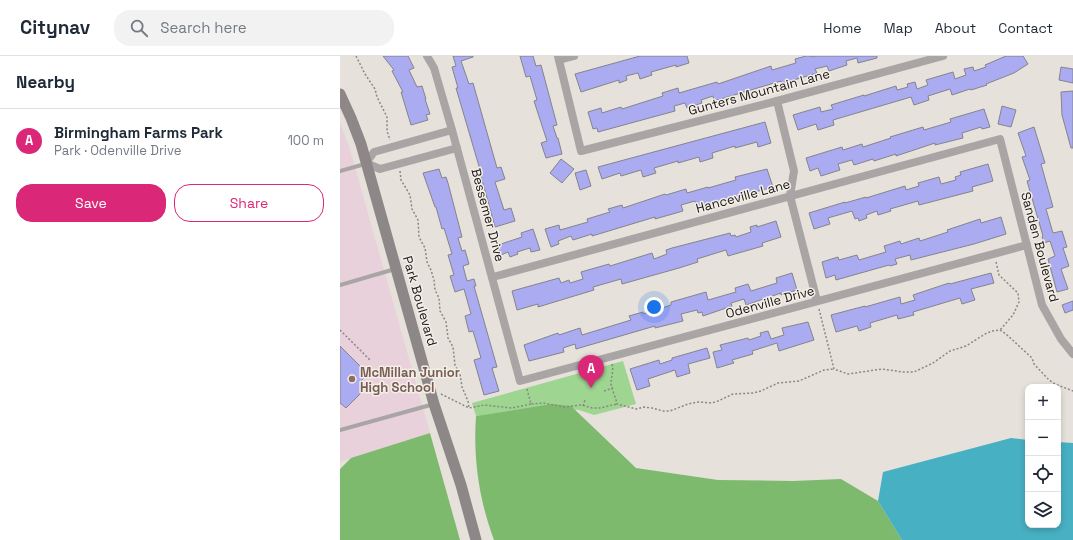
<!DOCTYPE html>
<meta charset="utf-8">
<style>
body{margin:0;font-family:"Space Grotesk",sans-serif;background:#f2f2f3;color:#1f2937}
.controls{position:absolute;right:12px;bottom:12px;display:grid;overflow:hidden;border-radius:8px;box-shadow:0 2px 6px #0003}
.controls button{width:36px;height:36px;display:grid;place-items:center;padding:0;border:0;border-bottom:1px solid #e0e1e3;background:#fff;color:#1f2937;font:20px sans-serif}
.you{position:absolute;left:314px;top:251px;width:14px;height:14px;margin:-10px;border:3px solid #fff;border-radius:50%;background:#1a73e8;box-shadow:0 0 0 6px #1a73e833}
.badge{display:grid;place-items:center;width:26px;height:26px;border-radius:50%;background:#db2777;color:#fff;font-size:13px;font-weight:700}
.pin{position:absolute;translate:-50% -33px;filter:drop-shadow(0 1px 2px #0008)}
.pin::after{content:'';position:absolute;top:21px;width:14px;height:12px;background:inherit;clip-path:polygon(0 0,100% 0,50% 100%)}
.list{margin:0;padding:0;list-style:none}
h2{display:flex;justify-content:space-between;align-items:center;height:52px;margin:0;padding:0 16px;font-size:17px}
h2 small{font-size:13px;font-weight:400;color:#747a83}
.list li{display:grid;grid-template-columns:26px 1fr auto;gap:12px;align-items:center;box-sizing:border-box;height:64px;padding:0 16px;border-top:1px solid #e0e1e3}
.list b{display:block;font-size:15px;white-space:nowrap}
.list p{margin:0;font-size:13px;white-space:nowrap;color:#747a83}
.list em{font-size:13px;font-style:normal;color:#747a83}
.actions{display:flex;gap:8px;padding:12px 16px}
.actions a{flex:1;padding:9px 0;border:1px solid #db2777;border-radius:16px;text-align:center;font-size:14px;color:#db2777}
.actions .main{background:#db2777;color:#fff}
.icon{flex:none;width:22px;height:22px;fill:none;stroke:currentColor;stroke-width:2;stroke-linecap:round;stroke-linejoin:round}
.map{position:relative;flex:none;width:733px;height:484px;overflow:hidden}
header{display:flex;align-items:center;gap:24px;box-sizing:border-box;height:56px;padding:0 20px;background:#fff;border-bottom:1px solid #e0e1e3}
header strong{font-size:19px}
nav{display:flex;gap:22px;margin-inline-start:auto;font-size:14px}
.search{width:280px;height:36px;background:#f2f2f3;display:flex;align-items:center;gap:10px;box-sizing:border-box;padding:0 14px;border-radius:16px;color:#747a83;font-size:15px}
main{display:flex}
aside{flex:1;background:#fff}
.map>svg:first-child{display:block}
.education{fill:#e8d1db}
.green{fill:#9ed691}
.forest{fill:#7dba6e}
.water{fill:#47b0c2}
.building{fill:#aaabf1;stroke:#84848b}
.lines{fill:none;stroke-linecap:round;stroke-linejoin:round}
.path{stroke:#8b8782;stroke-width:1.5;stroke-dasharray:2 2;stroke-linecap:butt}
.lane{stroke:#a9a5a5;stroke-width:4}
.street{stroke:#a9a5a5;stroke-width:8}
.secondary{stroke:#8d8788;stroke-width:11}
.education-dot{fill:#8d6e63;stroke:#f4eee8;stroke-width:1.5}
.labels{text-anchor:middle;dominant-baseline:central;stroke-width:3;stroke-linejoin:round;paint-order:stroke}
.street-label{font-size:13px;fill:#171513;stroke:#f4eee8}
.education-label{font-size:13px;font-weight:bold;fill:#785e54;stroke:#f4eee8;text-anchor:start}
</style>
<header>
<strong>Citynav</strong>
<div class="search"><svg class="icon" aria-label="search" viewBox="0 0 24 24"><circle cx="10" cy="10" r="6"/><path d="M15 15l6 6"/></svg>Search here</div>
<nav><a>Home</a><a>Map</a><a>About</a><a>Contact</a></nav>
</header>
<main>
<aside>
<h2>Nearby<small></small></h2>
<ul class="list">
<li><span class="badge">A</span><div><b>Birmingham Farms Park</b><p>Park · Odenville Drive</p></div><em>100 m</em></li>
</ul>
<div class="actions"><a class="main">Save</a><a>Share</a></div>
</aside>
<div class="map">
<svg width="733" height="484" viewBox="0 0 733 484">
<rect width="100%" height="100%" fill="#e7e1db"/>
<path class="education" d="M0,67L9,90L90,377L0,406Z"/>
<path class="green" d="M283,305L296,348L254,359L239,354L204,350L136,360L132,347Z"/>
<g class="forest">
<path d="M212,348L231,350L296,412L378,424L453,425L501,423L538,445L562,484H154C139,444 133,402 136,360Z"/>
<path d="M90,377L120,484H0V413L11,402Z"/>
</g>
<path class="water" d="M671,382L688,384V469H718V386L733,387V484H562L538,445L543,416Z"/>
<g class="building">
<path d="M43,0H68L74,12L69,14L77,31L82,30L86,43H85L90,58L86,59L88,64L71,69L61,36H63L52,15L54,14Z"/>
<path d="M113,0H133V1L121,5L129,28L133,27L157,112L161,111L165,123L155,126L164,154L171,152L175,165L155,171L140,117H141L116,32H118L112,11L116,10Z"/>
<path d="M180,0H193L196,10L201,9L217,69L213,70L217,82H218L222,98L206,102L201,87L207,85L194,45L197,44L190,20L186,21Z"/>
<path d="M300,0H347L349,7L336,11V9L311,16L312,19L300,23L298,17L286,20L287,24L279,27V24L241,36L235,18Z"/>
<path d="M466,0H471L472,1L476,0H537V2L518,7L517,2L506,5L507,9L489,15L487,10L475,13L477,17L461,22L442,27L441,25L374,45L373,40L361,44L362,47L347,52L345,47L334,50L335,55L258,76L257,72L253,73L248,56L261,52L262,57L281,51L282,53L323,40L322,37L338,32L339,37L377,26L378,28L431,10L432,14L456,7L455,3Z"/>
<path d="M666,0H683L688,8L674,17L646,28L647,29L631,34L630,33L612,39L610,33L588,40L589,44L574,49L571,41L493,64L494,69L478,74L476,68L458,74L453,59L480,51L481,56L493,53L491,49L524,39V40L556,30L557,34L568,31L567,28L575,26L577,33L588,29L586,24L613,16L615,23L626,19L624,13L633,11L634,15L646,11L645,9Z"/>
<path d="M721,11L733,13V27L719,24Z"/>
<path d="M733,35V92H731L722,59L721,36Z"/>
<path d="M662,50L676,54L671,71L658,68Z"/>
<path d="M644,53L650,71L642,73L641,71L622,77L623,82L595,89V87L556,100V98L534,105L533,103L514,109L512,104L498,108L500,114L481,120L478,112L470,115L466,102L502,91L503,94L522,88L523,91L551,82L550,81L583,71L584,74L611,66L610,63Z"/>
<path d="M425,66L431,87L418,91L417,86L395,92V90L372,97L373,102L360,106L359,101L338,107V105L314,112L316,117L303,121L301,114L281,120L280,117L262,123L258,111Z"/>
<path d="M694,71L705,107L701,108L713,151L706,153L713,177L722,175L727,191L723,192L729,210L721,213L728,233L717,236L708,203L715,200L710,185L704,187L702,181L703,180L687,125L690,124L682,101L686,100L678,77Z"/>
<path d="M221,103L234,113L222,127L210,117Z"/>
<path d="M648,108L653,125L632,131L633,135L579,149L578,145L550,153L551,155L538,159L537,155L526,159L527,162L519,165L518,162L515,163L512,155L488,162L490,168L474,173L469,157L505,146V147L526,141V142L565,130L566,134L579,130L578,127L599,121L601,128L616,124L615,121L621,119L620,116Z"/>
<path d="M99,113L102,122L106,121L108,127L122,181L118,182L122,195L125,194L129,208L123,210L127,225L134,223L136,230H134L157,311L152,312L159,335L144,339L134,304L141,302L133,275L129,276L125,260L131,258L124,233L115,236L110,220L114,219L108,199L112,198L104,172L102,173L96,151H95L83,117Z"/>
<path d="M427,113L433,131L357,152L355,145L341,149L343,155L315,163V161L252,180V178L233,184L231,180L218,185L219,188L211,191L205,173L219,169L220,174L248,166L247,163L270,156L268,153L282,149L283,152L325,138L326,139L346,133L347,137L368,131V132L396,124L395,121Z"/>
<path d="M246,114L251,130L240,134L235,117Z"/>
<path d="M661,161L666,178L634,188L571,204L570,199L555,203L557,208L550,210L549,209L496,224L495,219L486,222L482,206L498,201L499,204L517,199L519,204L546,196L544,190L560,185L561,188L579,182L580,185L608,176L607,174L640,163L641,167Z"/>
<path d="M436,165L441,181L422,187L423,190L388,200L386,194L357,203L358,206L339,212L282,228L281,223L253,231L254,234L198,251V248L177,254L172,235L219,222L221,227L229,224L230,227L243,223L241,216L269,208L270,210L312,197L314,203L327,198L326,194L332,192L390,177L391,180L395,179L396,181L411,176L410,171L417,169V171Z"/>
<path d="M193,173L200,194L191,196L190,192L177,196L178,198L170,201L168,196L161,199L158,189L182,181L181,177Z"/>
<path d="M452,217L457,234L441,239V237L406,249L404,243L391,247L392,250L363,260L362,256L358,257L357,254L341,258L343,265L315,272V270L236,293L235,288L223,292L224,296L189,305L184,289L218,277L219,279L240,272L242,279L291,264L289,260L303,256V258L331,249V246L366,236L368,244L396,236L395,232L408,228L411,235L437,227L436,222Z"/>
<path d="M651,217L654,227L631,233L635,244L622,248L620,242L573,256L574,259L558,263L557,259L530,267L531,271L519,275L517,270L496,276L491,259L525,250V251L560,241L561,248L575,244L573,239L609,227L610,228Z"/>
<path d="M733,245V254L725,257L722,249Z"/>
<path d="M468,266L474,284L439,295L437,287L412,295L413,298L392,304L394,307L377,312L373,296L382,294L380,289L408,282L409,284L421,280L420,277L428,275L431,283L444,279L442,272Z"/>
<path d="M0,290L22,312L20,314L26,320L21,325L27,331L6,352L0,347Z"/>
<path d="M367,292L370,302L348,308L350,317L337,321L335,314L308,323L310,330L297,334L290,313L319,304L320,308L332,304V302Z"/>
</g>
<g class="lines">
<g class="path">
<path d="M16,0L25,18L35,33L37,41L47,61V75L50,84"/>
<path d="M60,115L61,124L70,139L72,153L78,164L79,181L85,192L87,206L91,214L94,224L95,234L99,242L100,255L106,266L108,282L113,291L115,309L120,318L122,331L128,345L129,352"/>
<path d="M656,206L659,219L678,237L679,246L673,259L660,274"/>
<path d="M479,253L494,313L508,318L542,313L563,316H574L593,307L610,295L626,290L645,278L652,275L660,274L666,278L692,302L694,308L709,324L715,328L733,335"/>
<path d="M0,274L31,305"/>
<path d="M272,308C274,315 271,321 271,328C272,334 276,342 277,348L296,353L304,351L312,352L323,355H330L348,348L358,346L372,347L378,345L393,338L413,337L421,335L438,327L459,325L484,314L494,313"/>
<path d="M187,333L191,348L203,347L224,351L242,349L252,352H260L277,348"/>
<path d="M264,335L273,332"/>
<path d="M101,338L129,352L144,349L172,352L191,348"/>
<path d="M243,350L245,344"/>
</g>
<g class="lane">
<path d="M0,115L25,108"/>
<path d="M0,229L55,213"/>
<path d="M0,374L94,348"/>
</g>
<g class="street">
<path d="M87,0L94,12L112,74L180,325L687,189"/>
<path d="M218,0L241,95L437,45L603,0"/>
<path d="M219,4L234,0"/>
<path d="M437,45L454,115L450,140L477,245"/>
<path d="M112,74L34,96L26,107L40,113L117,92"/>
<path d="M153,221L660,83L702,249L721,283L733,298"/>
</g>
<path class="secondary" d="M0,38L11,62L21,88L94,348L121,429L136,484"/>
</g>
<circle class="education-dot" cx="12" cy="323" r="4"/>
<g class="labels">
<g class="street-label">
<text transform="translate(419 36) rotate(-15)">Gunters Mountain Lane</text>
<text transform="translate(403 140) rotate(-15)">Hanceville Lane</text>
<text transform="translate(148 159) rotate(75)">Bessemer Drive</text>
<text transform="translate(700 191) rotate(75)">Sanden Boulevard</text>
<text transform="translate(80 245) rotate(74)">Park Boulevard</text>
<text transform="translate(430 246) rotate(-15)">Odenville Drive</text>
</g>
<g class="education-label">
<text x="20" y="316">McMillan Junior<tspan x="20" dy="15">High School</tspan></text>
</g>
</g>
</svg>
<div class="controls">
<button>+</button>
<button>−</button>
<button><svg class="icon" aria-label="locate" viewBox="0 0 24 24"><circle cx="12" cy="12" r="6"/><path d="M12 2v4M12 18v4M2 12h4M18 12h4"/></svg></button>
<button><svg class="icon" aria-label="layers" viewBox="0 0 24 24"><path d="M12 4l9 5-9 5-9-5zM3 14l9 5 9-5"/></svg></button>
</div>
<div class="you"></div>
<div class="pin badge" style="left:251px;top:332px">A</div>
</div>
</main>
